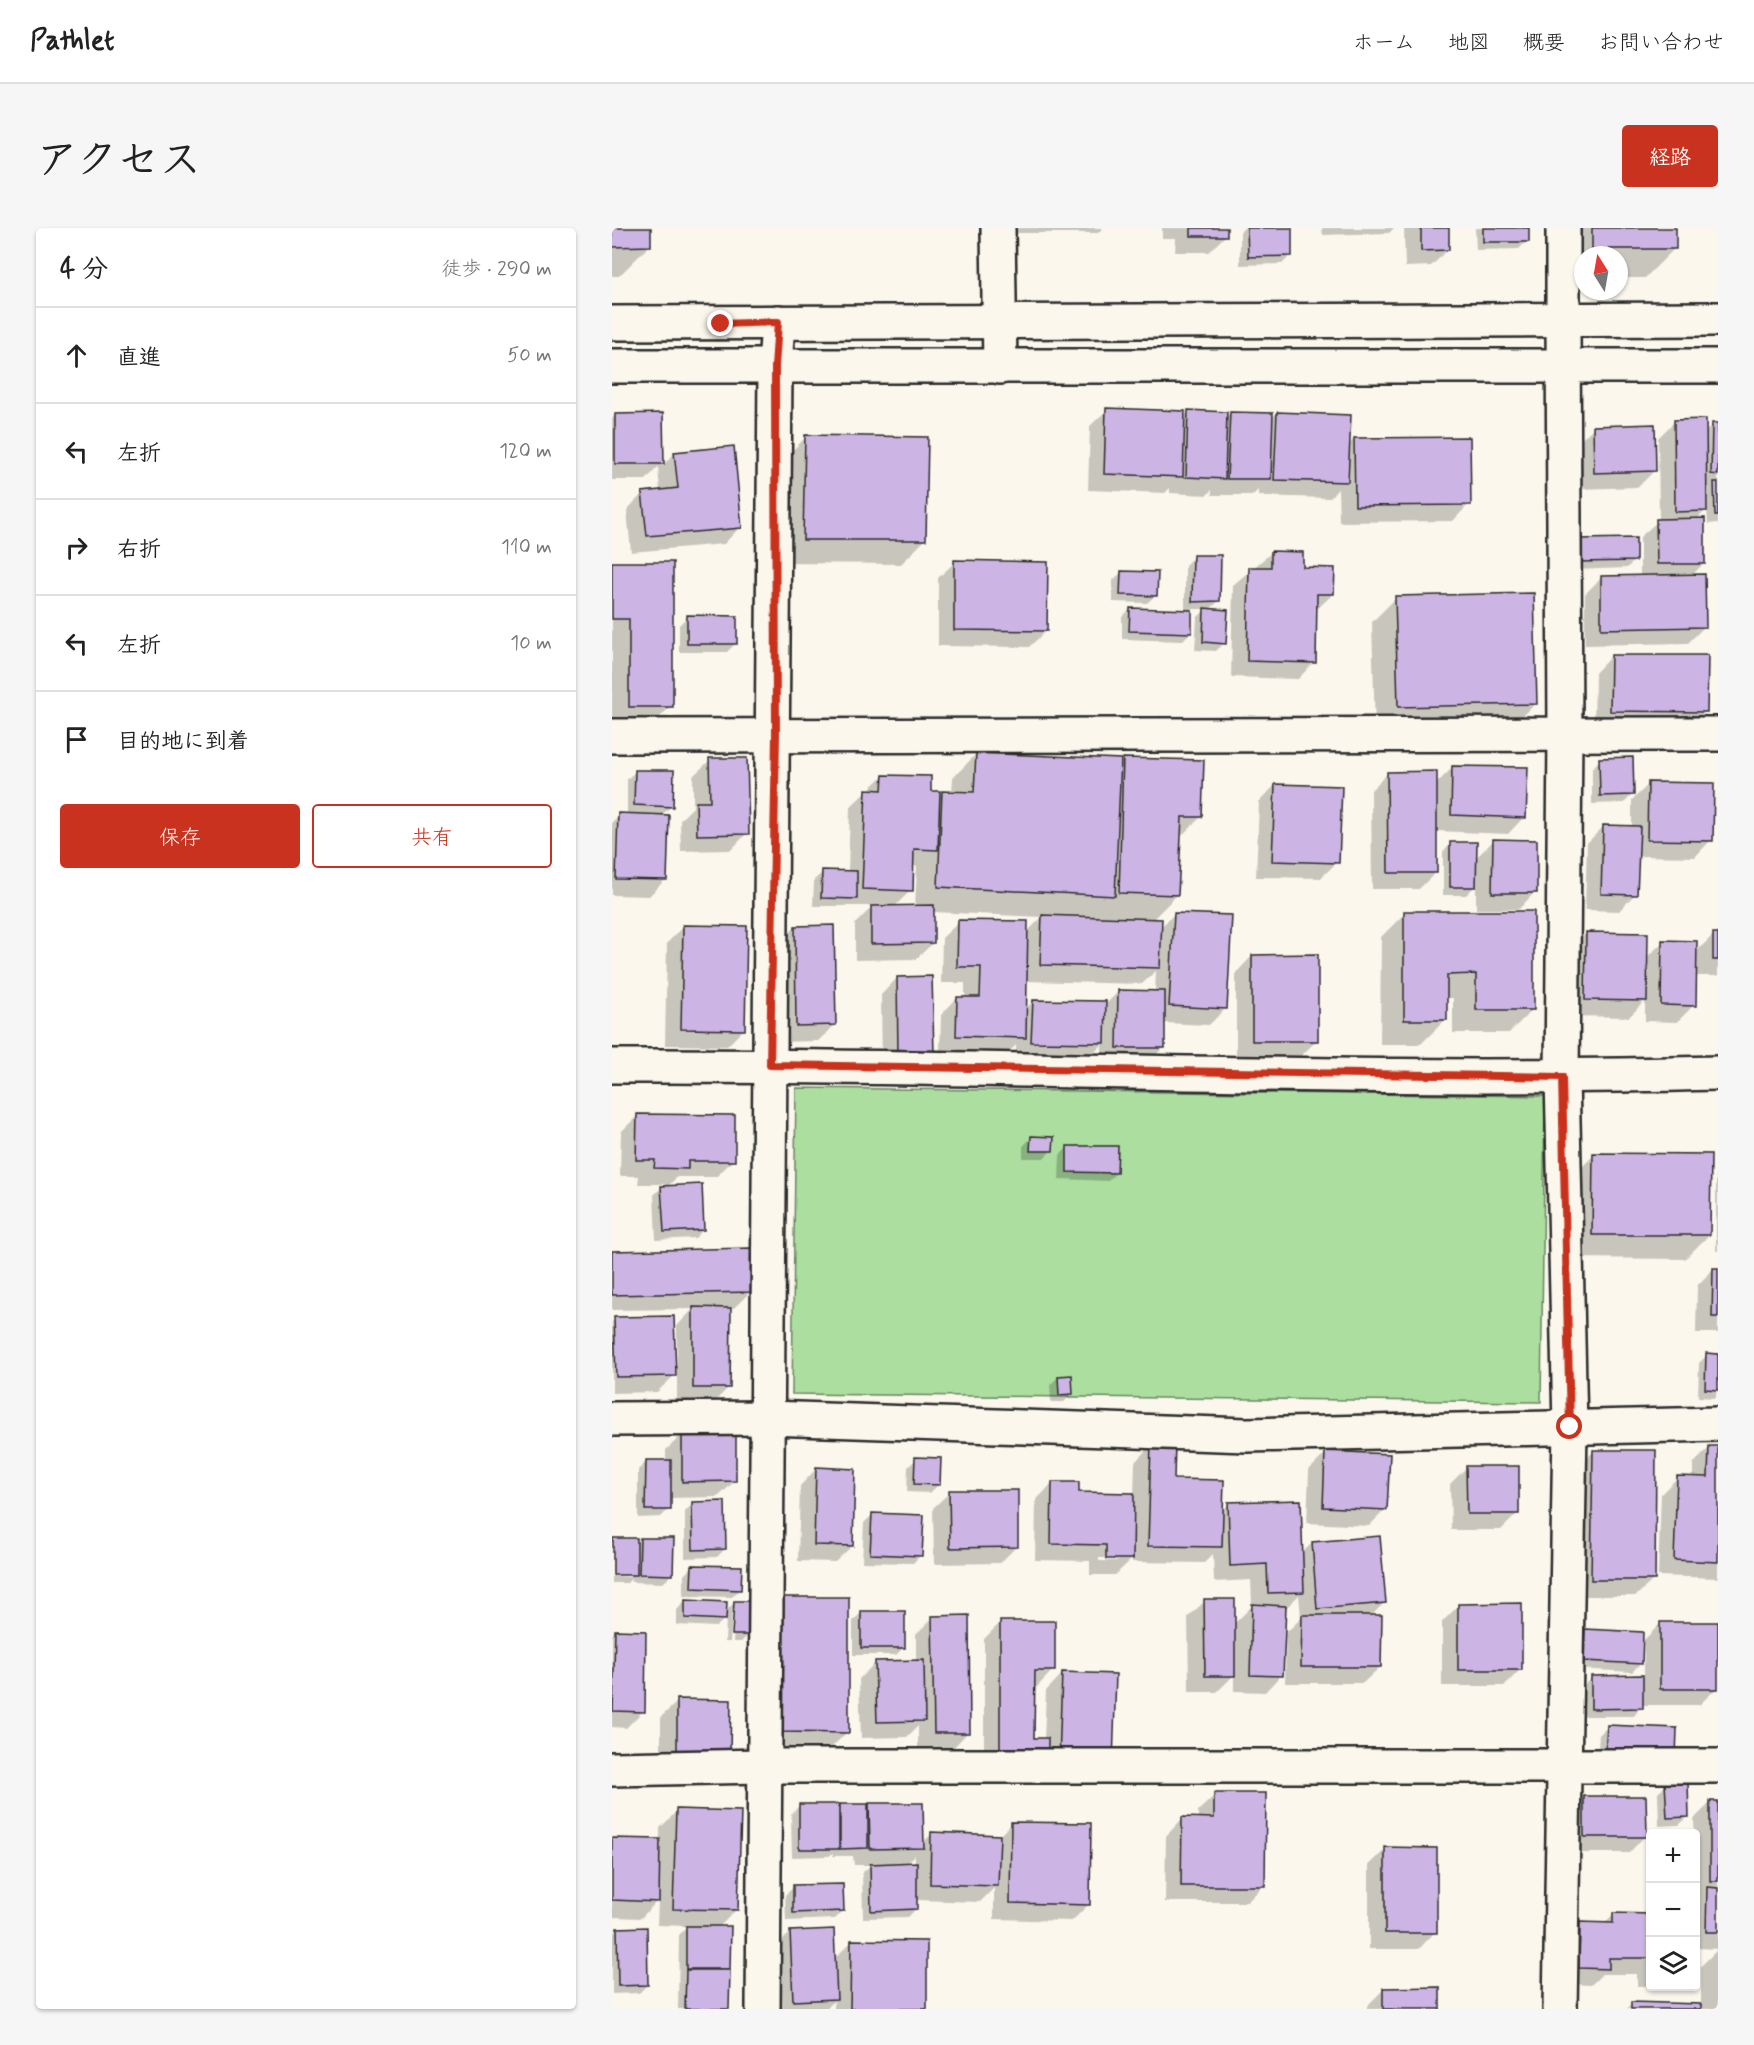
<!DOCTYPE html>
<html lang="ja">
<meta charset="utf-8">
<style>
body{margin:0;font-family:Mynerve,"Klee One",sans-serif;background:#f6f6f6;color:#222}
.controls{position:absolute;right:18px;bottom:18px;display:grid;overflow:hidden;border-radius:6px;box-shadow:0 2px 4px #0004}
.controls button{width:54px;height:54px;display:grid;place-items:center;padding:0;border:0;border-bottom:2px solid #e0e0e0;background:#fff;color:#222;font:30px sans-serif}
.compass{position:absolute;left:962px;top:18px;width:54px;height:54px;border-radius:50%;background:#fff;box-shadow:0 2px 4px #0004;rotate:349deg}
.stop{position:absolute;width:18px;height:18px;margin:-14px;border:4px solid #c8321e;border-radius:50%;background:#fff}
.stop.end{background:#c8321e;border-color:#fff;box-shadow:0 2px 6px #0008}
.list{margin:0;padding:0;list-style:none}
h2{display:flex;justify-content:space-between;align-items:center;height:78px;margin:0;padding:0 24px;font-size:26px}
h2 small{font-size:20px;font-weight:400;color:#767676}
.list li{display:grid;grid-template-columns:39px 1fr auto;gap:18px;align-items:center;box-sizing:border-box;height:96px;padding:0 24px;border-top:2px solid #e0e0e0}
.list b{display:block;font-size:22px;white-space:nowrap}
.list em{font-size:20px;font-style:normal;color:#767676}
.actions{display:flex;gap:12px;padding:18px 24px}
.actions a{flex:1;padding:14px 0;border:2px solid #c8321e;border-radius:6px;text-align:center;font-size:21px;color:#c8321e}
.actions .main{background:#c8321e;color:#fff}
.icon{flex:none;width:33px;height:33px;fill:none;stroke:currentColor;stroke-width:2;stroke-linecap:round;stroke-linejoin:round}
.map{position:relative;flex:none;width:1106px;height:1781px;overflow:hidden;border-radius:6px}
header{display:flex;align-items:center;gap:36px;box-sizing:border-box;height:84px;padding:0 30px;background:#fff;border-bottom:2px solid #e0e0e0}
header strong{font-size:28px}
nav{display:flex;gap:33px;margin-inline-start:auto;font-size:21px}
.intro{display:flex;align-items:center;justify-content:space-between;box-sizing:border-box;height:144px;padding:0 36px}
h1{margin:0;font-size:42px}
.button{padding:15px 27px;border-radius:6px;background:#c8321e;color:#fff;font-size:21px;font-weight:700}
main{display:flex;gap:36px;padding:0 36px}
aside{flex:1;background:#fff;border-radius:6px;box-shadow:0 2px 4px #0004}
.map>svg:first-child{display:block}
.green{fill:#acde9f;stroke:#6c8465;stroke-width:1.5}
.shadow{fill:#0003;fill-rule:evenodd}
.building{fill:#ccb5e4;stroke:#2b2b2b;stroke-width:1.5}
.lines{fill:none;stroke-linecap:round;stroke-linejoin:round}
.minor-casing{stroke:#2b2b2b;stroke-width:38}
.tertiary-casing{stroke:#2b2b2b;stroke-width:38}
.minor{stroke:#fbf7ec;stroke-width:33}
.tertiary{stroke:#fbf7ec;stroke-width:33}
.route{stroke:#c8321e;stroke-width:8}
</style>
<header>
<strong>Pathlet</strong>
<nav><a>ホーム</a><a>地図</a><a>概要</a><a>お問い合わせ</a></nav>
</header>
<div class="intro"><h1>アクセス</h1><a class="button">経路</a></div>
<main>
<aside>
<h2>4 分<small>徒歩 · 290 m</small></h2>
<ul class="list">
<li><svg class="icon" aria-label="ahead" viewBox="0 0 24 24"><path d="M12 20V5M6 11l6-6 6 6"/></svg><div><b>直進</b></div><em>50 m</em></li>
<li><svg class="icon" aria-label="left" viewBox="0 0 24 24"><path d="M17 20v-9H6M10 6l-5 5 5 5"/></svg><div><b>左折</b></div><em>120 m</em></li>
<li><svg class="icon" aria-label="right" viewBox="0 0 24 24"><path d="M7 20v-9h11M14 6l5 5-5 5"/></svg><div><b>右折</b></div><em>110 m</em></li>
<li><svg class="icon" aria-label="left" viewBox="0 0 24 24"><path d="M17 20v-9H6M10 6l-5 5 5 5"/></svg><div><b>左折</b></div><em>10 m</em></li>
<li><svg class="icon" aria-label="arrive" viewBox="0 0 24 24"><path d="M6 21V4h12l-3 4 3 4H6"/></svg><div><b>目的地に到着</b></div></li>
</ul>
<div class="actions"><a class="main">保存</a><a>共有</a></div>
</aside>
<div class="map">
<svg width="1106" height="1781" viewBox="0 0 1106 1781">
<rect width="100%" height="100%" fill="#fbf7ec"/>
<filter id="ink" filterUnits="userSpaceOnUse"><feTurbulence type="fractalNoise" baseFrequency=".0167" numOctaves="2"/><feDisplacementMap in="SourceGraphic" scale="12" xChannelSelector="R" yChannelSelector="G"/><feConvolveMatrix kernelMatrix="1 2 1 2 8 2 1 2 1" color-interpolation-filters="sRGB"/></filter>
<g filter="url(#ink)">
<path class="green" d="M184,860L933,868L929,1174L180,1166Z"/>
<g class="shadow">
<path d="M0,0H37V18L7,48H0Z"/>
<path d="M405,0H491L486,5H405Z"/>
<path d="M550,0H614V7L597,24H563L564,10H550Z"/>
<path d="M632,0H678V28L670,36L628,37V4Z"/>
<path d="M710,0H782L777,5L711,7Z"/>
<path d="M792,0H835L836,22L819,38L793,39Z"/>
<path d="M863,0H915V13L907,21L864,22Z"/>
<path d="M951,0H1063V20L1033,50H1007V27H971V50H951Z"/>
<path d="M495,182L571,189L577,184L613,190L618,185L659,191L665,185L736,218L742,211L857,276L841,293L727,294L726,261L718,270L646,268V262L641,267H600V262L595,267L558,265V260L553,265L476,262L478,198Z"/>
<path d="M50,186V238L63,225L128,299L112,316L19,324L15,282L31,265L48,263L46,239L34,252H0V191L3,187Z"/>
<path d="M1063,193L1093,204L1101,196H1106V295L1096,296L1095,281L1084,292L1092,335L1079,348L1092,399L1076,415L973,417V366L990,349H1028V309L1047,292L1046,210Z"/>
<path d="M982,199L1042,243L1026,259L966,261L965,216Z"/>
<path d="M194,209L313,312L289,336L168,335L170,233Z"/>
<path d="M958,321L1023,332L1015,340L959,342Z"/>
<path d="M659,325L689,341L721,366L703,383L702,434L686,451L619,449L621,357Z"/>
<path d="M581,329L607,373L597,382L612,415L604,423L583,422L585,390L594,381H579L578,405L570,413L510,411V389L518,381L573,383V337Z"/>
<path d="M343,334L434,403L417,419L326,418V350Z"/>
<path d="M0,336L59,478L35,502L0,503Z"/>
<path d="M510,344L544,367L535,375L501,374V352Z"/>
<path d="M784,370L923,476L899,500L763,503L760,394Z"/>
<path d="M75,389L123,416L115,424H67V397Z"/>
<path d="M999,428L1094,483L1077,500L982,499L983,445Z"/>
<path d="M364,526L507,536L512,531L589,589L567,610L565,667L540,692L548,700L562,686L614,780L597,797L551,795V820L534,836H490V817L475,831L404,830V817L395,826L328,824L329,787L345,770H353V755H329L330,710L347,694L414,705L430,689L321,684V715L304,731L243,732V696L261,678H201L202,652L211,644H236L238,579L271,548L327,568L331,564L340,565L341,550ZM300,638H305L303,679H282L299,662ZM544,743L543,764L507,763L492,778L421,773L413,782V753L530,756Z"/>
<path d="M98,532L135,605L119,622L69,623L68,592L81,579V548Z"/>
<path d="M988,532L1020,567L1012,575L980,576V540Z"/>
<path d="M841,539L912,589L896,606L824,603V644L807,661H760L759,562L776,545L823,557Z"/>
<path d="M24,543L59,578L49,588L53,652L37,668L0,667V594L7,587H15V551Z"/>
<path d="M1037,556L1099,612L1083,629L1025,628L1023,666L1007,683L973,682L975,615L992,598L1020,599V572Z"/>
<path d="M663,557L725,634L709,650L644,649L647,574Z"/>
<path d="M881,613L923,664L907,681H864V657L854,667H831V624L839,616L863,631Z"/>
<path d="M793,685L921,781L897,805H841V770H833V792L809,816H768L769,709Z"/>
<path d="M72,698L131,802L115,818L53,817L55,715Z"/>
<path d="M183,699L223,797L206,813L168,814L167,716Z"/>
<path d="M974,705L1034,730L1051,714L1083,725L1101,707H1106V748H1083L1082,777L1065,794L1033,793V773L1017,789L957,788L958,722Z"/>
<path d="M640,728L705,812L688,829H624V745Z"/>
<path d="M285,750L320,826L270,843L269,767Z"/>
<path d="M25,888L121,932L104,949H65L55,959L91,1002L83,1010L44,1012L42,967L53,956H26L27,948H8L9,904Z"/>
<path d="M419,910L440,922L432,930H411V918Z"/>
<path d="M456,919L504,945L496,953L447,951L448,927Z"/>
<path d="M982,927L1097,1007L1073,1031L957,1030L958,951Z"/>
<path d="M1106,943V1023H1104V946Z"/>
<path d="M0,1025L138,1064L122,1080H117L116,1160L100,1176H65V1145L45,1164L0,1165V1094L3,1091L65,1137V1098L81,1081L0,1082Z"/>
<path d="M1101,1041H1106V1105H1084L1085,1058Z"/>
<path d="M1095,1127H1106L1104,1170L1086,1169L1087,1135Z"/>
<path d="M446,1149L460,1166L452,1174H439L438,1157Z"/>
<path d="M71,1206L123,1253L106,1269L57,1270V1281L49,1289L26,1290V1242L34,1234H54V1222Z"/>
<path d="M539,1217L561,1253L610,1283L617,1276L689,1326L700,1315L772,1375L758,1389L768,1439L751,1455H673L674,1405L689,1390L687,1367L674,1380L669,1447L653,1464L622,1463V1447L605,1464H577L576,1389L593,1373L621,1397L640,1378L639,1352L602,1354L601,1326L592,1335L520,1334L521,1330L503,1347H478V1333L423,1332L424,1272L440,1256L465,1265L522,1267L523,1234ZM487,1330H506V1333H487Z"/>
<path d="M1098,1219L1106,1220V1350L1046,1348L1049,1266L1066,1249L1081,1250V1236Z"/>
<path d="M982,1223L1041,1352L1024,1368H963L965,1240Z"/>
<path d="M714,1225L774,1281L757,1298L695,1295L697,1242Z"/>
<path d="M304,1231L326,1257L318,1265L295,1264L296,1239Z"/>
<path d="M855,1239L906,1285L889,1302H839L838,1256Z"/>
<path d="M204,1241L240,1318L223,1334L186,1333L188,1258Z"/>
<path d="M338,1264L405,1318L388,1335L322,1336L321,1280Z"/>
<path d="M81,1275L113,1321L105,1329L73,1330V1284Z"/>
<path d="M260,1287L309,1327L301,1335L250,1334L252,1295Z"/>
<path d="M2,1311L24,1316L28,1311L60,1347L51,1355L19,1354V1351L15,1355H0V1348L18,1349V1346L0,1345Z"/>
<path d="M81,1338L128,1361L120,1369L71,1368L72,1347Z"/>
<path d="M170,1370L235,1504L211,1528L146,1527Z"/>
<path d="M73,1373L113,1384L123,1374L137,1406L129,1414H113L114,1390L104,1399L65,1397V1382ZM120,1380H123L121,1414H118Z"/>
<path d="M847,1377L909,1441L892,1458H830V1394Z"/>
<path d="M249,1385L292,1419L284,1427H241V1393Z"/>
<path d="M321,1390L356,1504L340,1521H306V1498L295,1509L249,1510L247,1451L264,1434L304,1433V1406Z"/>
<path d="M389,1394L441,1442L425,1459H421V1512L432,1511L434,1463L450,1446L500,1535L372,1547V1411Z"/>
<path d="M1049,1395L1106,1459L1087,1477H1030L1022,1488H972V1457L980,1449H1032V1412Z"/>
<path d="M974,1402L1028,1436L1020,1444L965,1441L966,1411Z"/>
<path d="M3,1403L31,1483L14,1500L0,1499V1407Z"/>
<path d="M66,1473L100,1541H49V1489Z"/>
<path d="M995,1499L1063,1529L985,1534L987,1507Z"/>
<path d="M1054,1557L1076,1589L1067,1597L1047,1598L1046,1565Z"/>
<path d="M603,1567L652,1657L635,1674H553L554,1608L570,1591H586V1583Z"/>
<path d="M972,1570L1033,1608L1017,1625H956V1586Z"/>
<path d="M1099,1574H1106V1721L1084,1720V1673L1087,1669H1084L1082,1591Z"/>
<path d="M229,1577L254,1580L258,1577L310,1615L320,1606L387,1608L399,1596L477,1676L460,1693L382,1691V1660L368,1674L304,1672V1681L296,1689L251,1690L250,1645L259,1637H242L241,1628H221V1625L217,1628L180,1629L179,1586L187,1578L225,1581ZM303,1627V1636H294Z"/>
<path d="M65,1583L124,1682L107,1699H117L116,1781H66L67,1707L76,1698L45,1697L46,1672L29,1690L0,1689V1612L48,1613V1600Z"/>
<path d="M774,1621L823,1704L807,1721H757V1637Z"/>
<path d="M182,1659L231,1683L223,1691L174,1693L173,1667Z"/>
<path d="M1001,1687H1038V1758H1025V1746H990L979,1757L951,1756L952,1713L969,1696H992Z"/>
<path d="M5,1701L35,1757L27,1765L0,1766V1707Z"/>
<path d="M179,1704L222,1731L239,1714L313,1781H222V1773L214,1781H165L162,1721Z"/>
<path d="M1106,1721V1781H1015L1020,1776L1089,1777V1738Z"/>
<path d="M772,1761L826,1781H755V1778Z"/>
</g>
<g class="building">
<path d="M0,0H39V18L0,19Z"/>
<rect x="579" y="0" width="36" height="8"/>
<path d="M635,0H680V28L636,29Z"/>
<path d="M809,0H837V22L809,23Z"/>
<rect x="871" y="0" width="46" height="14"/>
<rect x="980" y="0" width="84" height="21"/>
<path d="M494,180L573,183L571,249L492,246Z"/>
<path d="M576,182L615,184L613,251L574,249Z"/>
<path d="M618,184L661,185L659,251H615Z"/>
<path d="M665,184L739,187L736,254L662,252Z"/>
<path d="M51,185L52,236H3V186Z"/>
<path d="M1094,191L1095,283L1063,284L1062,192Z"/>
<path d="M1100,195H1106V247L1099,246Z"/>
<path d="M1043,196L1044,243L982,245L981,198Z"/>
<path d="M193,207L316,209L314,312H191Z"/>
<path d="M858,209L859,277L743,278L742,210Z"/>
<path d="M122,218L130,300L35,308L30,264L66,260L62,224Z"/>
<path d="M1102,254H1106V288H1103Z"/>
<path d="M1093,290V336H1045L1044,291Z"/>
<path d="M1024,310V333L966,334V311Z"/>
<path d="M659,323L691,324V339L723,340L722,366H705L704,435L635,433L637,339H659Z"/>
<path d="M581,327H609L608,373L580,374Z"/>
<path d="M342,332L436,334L435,403L342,402Z"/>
<path d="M0,334H61V479H17V391H0Z"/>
<path d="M509,343L546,344L545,368L508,367Z"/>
<path d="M1093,346L1094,399L989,401V348Z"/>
<path d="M922,365L925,476L786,479L783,368Z"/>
<path d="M518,380L580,382V405L517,403Z"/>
<path d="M592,380L616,382L614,416L591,414Z"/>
<path d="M75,387L125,388V416H75Z"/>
<path d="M999,427H1096L1095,484L998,483Z"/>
<path d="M364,525L509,531L503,668L326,659L330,563L362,564Z"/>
<path d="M1021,529L1022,567L988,568L987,530Z"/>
<path d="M97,530H135L137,606L85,607L84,574H98Z"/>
<path d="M511,530L592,532L590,589H570L566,667L507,665Z"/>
<path d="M840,538L916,539L914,590L839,587Z"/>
<path d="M23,542H62L61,579L22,577Z"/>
<path d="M825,543V645H776L775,544Z"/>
<path d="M271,547L319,548V563H328L326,622L302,621L301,663L250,661L254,561L270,562Z"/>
<path d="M1036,554L1102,555L1101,613L1035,612Z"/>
<path d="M663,556L730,558L727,635L660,633Z"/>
<path d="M6,585L57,587L55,652L4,651Z"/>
<path d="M991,597L1028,598L1025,667L989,666Z"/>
<path d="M881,611L925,612V665H880Z"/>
<path d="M838,614H865L864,659H838Z"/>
<path d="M210,642L245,643V671L209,670Z"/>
<path d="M322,677V715L259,716V678Z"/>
<path d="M792,683H922V782H864V746L835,747V792H792Z"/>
<path d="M562,685L620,687L615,781L557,778Z"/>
<path d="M430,687L550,691L548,740L428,737Z"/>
<path d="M346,692L416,693L414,810L344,808L345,769H368L369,739H345Z"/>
<path d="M71,697L135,698L133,802L69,801Z"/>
<path d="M222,697L224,797L184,798L183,698Z"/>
<path d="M974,704L1036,705L1035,773L973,772Z"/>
<rect x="1101" y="705" width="5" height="27"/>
<path d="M1050,712L1085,713L1084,778L1049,777Z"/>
<path d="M706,726V813H640V727Z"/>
<path d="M320,748L322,826L286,827L285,749Z"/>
<path d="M506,762L553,763V820H505Z"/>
<path d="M421,772L494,773L493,815L419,814Z"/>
<path d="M25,886L123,887V933H76V941L42,940L43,932H24Z"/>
<path d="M419,908L442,909L441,923H418Z"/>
<path d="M455,918H506L505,945L455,944Z"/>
<path d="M981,925L1099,926L1098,1007H980Z"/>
<path d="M90,956L92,1002L52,1004L49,958Z"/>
<path d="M139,1020L140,1064L0,1067V1023Z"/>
<path d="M1101,1040H1106V1089H1100Z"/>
<path d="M81,1079L119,1080L118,1160H81Z"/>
<path d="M62,1088L64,1148L4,1149L2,1089Z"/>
<path d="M1094,1125L1106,1126V1162L1093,1161Z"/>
<path d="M460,1147L461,1166L447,1167L446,1148Z"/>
<path d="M124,1203V1253L70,1254V1204Z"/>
<path d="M539,1215H563L562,1251L612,1252L610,1319L536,1318Z"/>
<path d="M1097,1218H1106V1334L1062,1332L1065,1248L1096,1249Z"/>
<path d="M981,1222H1044L1043,1352H979Z"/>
<path d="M713,1223L778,1226L775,1282L711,1279Z"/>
<path d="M303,1229L329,1230L328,1257L302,1256Z"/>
<path d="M34,1232H59V1282H33Z"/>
<path d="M854,1238H907V1286H855Z"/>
<path d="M204,1239L243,1241L241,1318L202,1317Z"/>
<path d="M440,1254H467V1264L522,1265L521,1331H494V1317L439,1316Z"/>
<path d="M337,1262H406V1319L338,1320Z"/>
<path d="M689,1272L692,1364L656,1365L655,1336L618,1338L616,1274Z"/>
<path d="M113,1273L114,1321L81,1322L80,1274Z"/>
<path d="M260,1285L312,1287L310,1328L258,1326Z"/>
<path d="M768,1308L774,1375L705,1381L700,1314Z"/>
<rect x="1" y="1310" width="24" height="37"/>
<path d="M28,1310H62L61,1347L27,1346Z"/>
<path d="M80,1337L130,1338L129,1362L79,1360Z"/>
<path d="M169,1369H237V1505L170,1504Z"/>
<path d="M592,1371H623V1448H593Z"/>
<path d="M73,1372L115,1374L114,1392L73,1390Z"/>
<path d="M122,1373H140L139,1407H120Z"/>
<path d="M910,1375V1442H846V1376Z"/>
<path d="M640,1376L674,1378L671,1448L638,1447Z"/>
<rect x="249" y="1383" width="44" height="37"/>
<path d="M357,1387L358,1505H322L320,1388Z"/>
<path d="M690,1387H770L769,1439H689Z"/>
<path d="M388,1393H443V1443H423L422,1510H436V1530L388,1531Z"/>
<rect x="1048" y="1394" width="58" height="67"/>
<path d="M973,1401L1031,1404L1030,1436L972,1433Z"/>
<path d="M3,1402L34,1403L33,1484L1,1483Z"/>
<path d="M312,1432L313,1493L265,1494L263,1433Z"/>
<path d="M450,1444L504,1446L501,1535L447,1534Z"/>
<path d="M1031,1447V1480L979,1481V1448Z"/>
<path d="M65,1471L119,1472L118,1525H65Z"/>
<path d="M995,1497L1065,1500L1064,1530L993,1527Z"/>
<path d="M1053,1555H1076L1077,1589L1055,1590Z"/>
<path d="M602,1565H654L653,1658H569L570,1589L602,1590Z"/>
<path d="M972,1568H1034L1035,1609H972Z"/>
<rect x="1098" y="1573" width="8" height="80"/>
<path d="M257,1575H311L312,1620L258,1621Z"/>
<rect x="187" y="1576" width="40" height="45"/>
<path d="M228,1576H256V1620L228,1621Z"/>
<path d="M64,1581L129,1583L126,1682L61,1681Z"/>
<path d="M399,1594L479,1595L478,1677L398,1675Z"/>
<path d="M319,1604L388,1607L386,1658L318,1656Z"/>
<path d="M0,1610L48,1611L47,1674L0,1672Z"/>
<path d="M773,1619L825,1620V1705H773Z"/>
<path d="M305,1634V1681L259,1683L258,1636Z"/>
<path d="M231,1656L232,1683L181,1685V1657Z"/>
<path d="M1095,1659L1106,1660V1704H1094Z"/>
<path d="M1001,1685L1038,1686V1730H997V1741L967,1740L968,1694L1001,1695Z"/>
<path d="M74,1698H119L118,1741H74Z"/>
<path d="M35,1699L36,1757L6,1758L5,1700Z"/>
<path d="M222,1701L225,1771L181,1773L178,1703Z"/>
<path d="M239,1712L315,1713V1781H238Z"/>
<path d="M74,1742H118L117,1781H73Z"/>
<path d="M828,1759V1781H771V1760Z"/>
<path d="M1019,1774L1089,1776V1781H1019Z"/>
</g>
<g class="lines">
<defs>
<g id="minor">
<path d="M386,0L388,139"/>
<path d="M951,0V93"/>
<path d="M0,508L1106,506"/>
<path d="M0,838C369,836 738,855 1106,845"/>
<path d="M0,1191L157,1190L635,1207L1106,1196"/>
<path d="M0,1541L151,1538H1106"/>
<path d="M151,1781C150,1234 164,686 163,139L166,94"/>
</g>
<g id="tertiary">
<path d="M0,95L1106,91"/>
<path d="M0,138H1106"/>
<path d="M948,1781L958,1199L950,849L953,507L951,93"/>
</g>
</defs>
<use href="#minor" class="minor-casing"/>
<use href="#tertiary" class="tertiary-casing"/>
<use href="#minor" class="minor"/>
<use href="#tertiary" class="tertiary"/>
</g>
</g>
<g class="lines" filter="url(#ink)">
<path class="route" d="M109,96L166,94L163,139L164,508L158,837L950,849L958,1199"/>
</g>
</svg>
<div class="controls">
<button>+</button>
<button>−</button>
<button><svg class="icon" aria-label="layers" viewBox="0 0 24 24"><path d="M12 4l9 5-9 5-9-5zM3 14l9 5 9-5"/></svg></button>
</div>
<svg class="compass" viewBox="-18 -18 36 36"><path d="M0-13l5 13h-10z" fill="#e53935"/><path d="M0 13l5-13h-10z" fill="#767676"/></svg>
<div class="stop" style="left:958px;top:1199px"></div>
<div class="stop end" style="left:109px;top:96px"></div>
</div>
</main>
